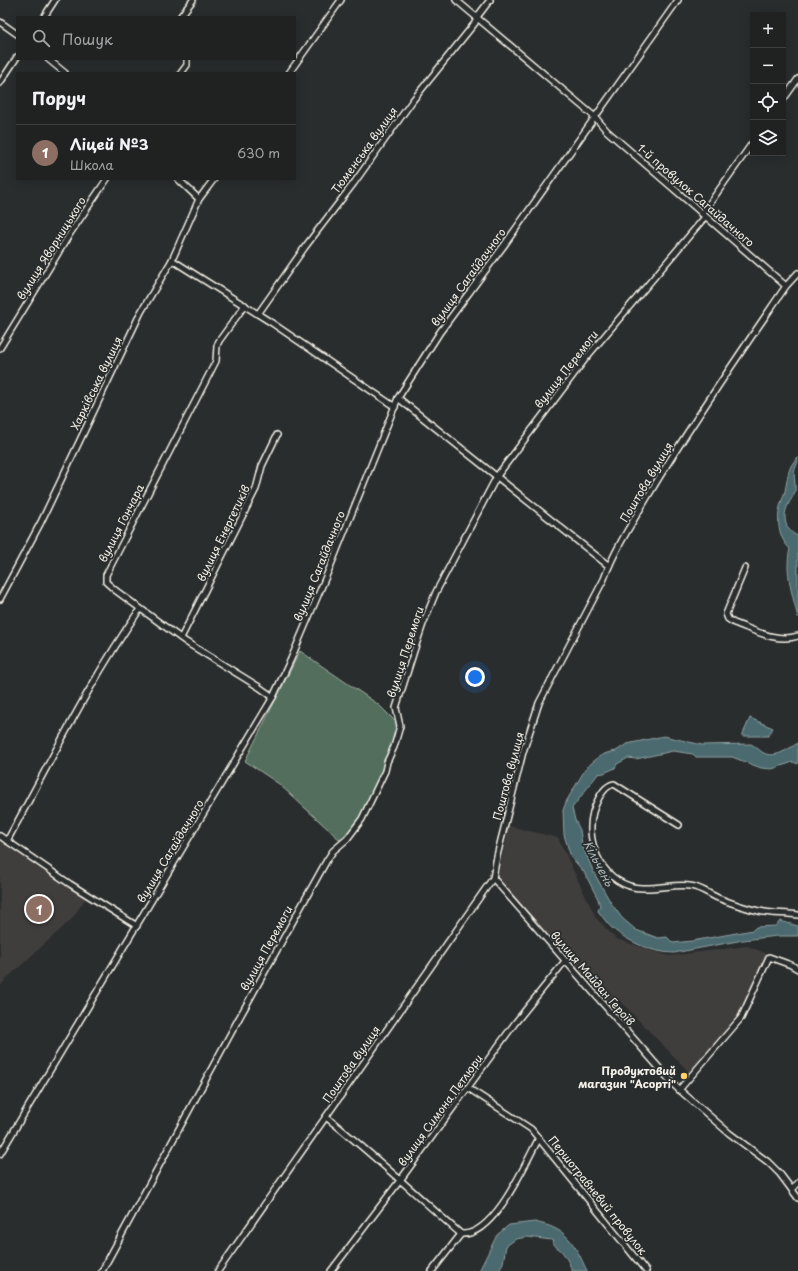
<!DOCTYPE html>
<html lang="uk">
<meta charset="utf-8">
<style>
body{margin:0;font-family:"Playpen Sans",sans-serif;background:#2d2f2f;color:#f1f3f6}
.controls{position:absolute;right:12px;top:12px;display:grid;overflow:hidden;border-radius:0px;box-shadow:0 2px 10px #0003}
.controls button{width:36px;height:36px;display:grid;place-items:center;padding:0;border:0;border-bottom:1px solid #3d3f40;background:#202222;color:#f1f3f6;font:20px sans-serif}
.you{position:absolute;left:475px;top:677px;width:14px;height:14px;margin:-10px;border:3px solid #fff;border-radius:50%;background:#1a73e8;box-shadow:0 0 0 6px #1a73e833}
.badge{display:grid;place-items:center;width:26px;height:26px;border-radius:50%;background:#ffd166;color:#fff;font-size:13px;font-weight:700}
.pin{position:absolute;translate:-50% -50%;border:2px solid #fff;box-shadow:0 1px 4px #0006}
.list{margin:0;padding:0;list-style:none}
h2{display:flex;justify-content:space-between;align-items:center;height:52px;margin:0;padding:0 16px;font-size:17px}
h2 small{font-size:13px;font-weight:400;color:#a2a4a5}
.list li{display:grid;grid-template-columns:26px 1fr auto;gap:12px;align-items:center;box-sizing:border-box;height:56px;padding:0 16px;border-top:1px solid #3d3f40}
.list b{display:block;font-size:15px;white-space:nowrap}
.list p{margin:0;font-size:13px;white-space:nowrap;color:#a2a4a5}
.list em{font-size:13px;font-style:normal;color:#a2a4a5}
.icon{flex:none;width:22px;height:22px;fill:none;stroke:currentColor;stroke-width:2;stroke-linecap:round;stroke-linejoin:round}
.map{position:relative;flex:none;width:798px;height:1271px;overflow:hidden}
.search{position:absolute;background:#202222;box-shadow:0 2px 10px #0003;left:16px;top:16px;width:280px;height:44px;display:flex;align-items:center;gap:10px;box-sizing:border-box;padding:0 14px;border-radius:0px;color:#a2a4a5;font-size:15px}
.panel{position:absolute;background:#202222;box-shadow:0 2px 10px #0003;left:16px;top:72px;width:280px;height:108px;border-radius:0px}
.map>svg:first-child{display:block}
.built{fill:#403d3c}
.green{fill:#526e5d;stroke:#a3b0a2}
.water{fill:#4c6a70;stroke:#8fa0a0}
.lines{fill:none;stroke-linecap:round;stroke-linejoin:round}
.street-casing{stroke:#f4f1e8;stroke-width:8}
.street{stroke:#2a2d2e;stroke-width:5}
.poi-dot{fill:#ffd166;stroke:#2a2d2e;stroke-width:1.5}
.labels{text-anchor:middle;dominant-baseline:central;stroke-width:3.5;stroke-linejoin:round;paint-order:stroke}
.street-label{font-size:11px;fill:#f4f1e8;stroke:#2a2d2e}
.poi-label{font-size:11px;font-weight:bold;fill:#f4f1e8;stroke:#2a2d2e;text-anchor:end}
.water-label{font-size:12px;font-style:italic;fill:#a8b4b2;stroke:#2a2d2e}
</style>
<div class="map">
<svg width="798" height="1271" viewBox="0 0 798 1271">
<rect width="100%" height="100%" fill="#2a2d2e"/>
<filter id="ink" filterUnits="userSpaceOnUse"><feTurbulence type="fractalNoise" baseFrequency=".025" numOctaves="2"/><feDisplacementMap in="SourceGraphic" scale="8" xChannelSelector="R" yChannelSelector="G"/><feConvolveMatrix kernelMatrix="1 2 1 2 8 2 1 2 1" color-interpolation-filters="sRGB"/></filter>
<g filter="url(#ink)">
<g class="built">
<path d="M509,826L558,838L596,918L616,939L669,956L747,946L765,953L766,962L741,1012L690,1073L618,999L609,1007L581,978L501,881L498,876Z"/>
<path d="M0,840L85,899L72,919L6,979L0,987Z"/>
</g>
<path class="green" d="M300,651L379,705L398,724L381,773L359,822L341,841L279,784L245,761Z"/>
<g class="water">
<path d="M798,457C798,463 797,464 795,469C793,476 796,484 795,491C794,496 790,500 788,505C782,517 785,531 798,536V618C793,596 784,571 790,549C778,537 776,519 781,503C782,499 784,495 785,491C788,478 787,467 798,457Z"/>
<path d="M750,718L773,728L768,736H742Z"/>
<path d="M664,736L702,745L751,744C755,746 758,749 762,752C774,760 788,749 798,743V764L793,762L772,769L761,768L732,757H696L693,754L673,751L636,759L628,758L617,764L615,768L604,773L598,774L572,808L575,820L580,830L582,844L594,873L611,903L622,918L636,930L658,938L667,937L673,943L692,941L753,930L756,927L776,926L780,921L798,926V936H778L743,940L674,953C653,953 629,942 613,929C607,924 603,917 598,911L600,906L598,899L584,872L571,857L564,835L563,810L567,800L586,768L600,756L607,753L616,751L627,744Z"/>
<path d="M535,1222C542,1224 549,1225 556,1229C572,1236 580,1256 587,1271H572C570,1265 567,1258 563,1253C559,1248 553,1246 552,1240L527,1237L516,1239L506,1246L503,1263L498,1271H479L497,1235L509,1225Z"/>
</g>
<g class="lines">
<defs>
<g id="street">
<path d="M456,0L595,117L607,131L786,286"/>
<path d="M44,17L55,0"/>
<path d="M180,17L193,0"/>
<path d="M0,22L17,34"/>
<path d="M48,59L65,73"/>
<path d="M181,73L187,65V59"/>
<path d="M289,73L341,0"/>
<path d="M0,83L17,57"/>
<path d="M783,100L798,79"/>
<path d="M178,179L199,199"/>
<path d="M702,214L753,142"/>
<path d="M172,260L272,323L395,407"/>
<path d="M245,305L219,341L217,346L216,361L106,575V582L115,590L186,642L259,687L273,697"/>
<path d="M258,314L305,247L354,183L413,100L475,23L477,17L490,0"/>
<path d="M0,348L71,232L107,179"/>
<path d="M398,398L609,566"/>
<path d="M745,568L726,614L728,619L734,623C754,630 776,643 798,636"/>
<path d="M0,599L41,522L141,312L172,260L199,199L214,179"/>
<path d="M181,638L256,489L262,466L277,435"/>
<path d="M679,825L614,784C603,786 596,803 593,812C584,845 605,887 642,888C658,889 675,884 690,886C700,887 709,894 718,898C731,903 745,908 759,911C771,914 785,913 798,915"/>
<path d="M0,836L70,884L137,926"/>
<path d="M7,841C50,763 89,682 140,609"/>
<path d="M493,878L675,1086L729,1133L768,1162L780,1174L798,1198"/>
<path d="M468,1088L531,1129L646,1271"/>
<path d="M679,1090L741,1018L769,957L791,965L798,969"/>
<path d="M326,1117C373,1154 416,1195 461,1234"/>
<path d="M0,1154L273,697L291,659L333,560L398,398L440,332L505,244L678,0"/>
<path d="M792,1190L798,1183"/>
<path d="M461,1234C494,1237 525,1164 539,1138"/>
<path d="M102,1271L238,1020L327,860L333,851L347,839L362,819L385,771L387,762L394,747L400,726L396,708L414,651L423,624L436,592L497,476L586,358L705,217"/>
<path d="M218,1271L493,878L497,856L523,752L539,703L604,579C615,548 637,515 654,486C695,418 741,352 786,286L798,273"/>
<path d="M331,1271L401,1179L515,1023L565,961"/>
<path d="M432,1271L461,1234"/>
</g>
</defs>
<use href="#street" class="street-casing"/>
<use href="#street" class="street"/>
</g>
</g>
<circle class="poi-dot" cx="684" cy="1076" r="4"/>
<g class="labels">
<g class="street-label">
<text transform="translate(364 150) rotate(-54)">Тюменська вулиця</text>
<text transform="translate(696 195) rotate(41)">1-й провулок Сагайдачного</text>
<text transform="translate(51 248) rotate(-58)">вулиця Яворницького</text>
<text transform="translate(468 277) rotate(-54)">вулиця Сагайдачного</text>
<text transform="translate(566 369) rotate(-52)">вулиця Перемоги</text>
<text transform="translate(96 383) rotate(-64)">Харківська вулиця</text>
<text transform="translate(646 482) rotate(-59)">Поштова вулиця</text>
<text transform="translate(121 523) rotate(-63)">вулиця Гончара</text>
<text transform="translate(223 533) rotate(-64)">вулиця Енергетиків</text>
<text transform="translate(319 566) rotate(-68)">вулиця Сагайдачного</text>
<text transform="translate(405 652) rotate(-72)">вулиця Перемоги</text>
<text transform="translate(508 776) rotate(-75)">Поштова вулиця</text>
<text transform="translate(170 851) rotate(-59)">вулиця Сагайдачного</text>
<text transform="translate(266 948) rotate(-61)">вулиця Перемоги</text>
<text transform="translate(593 978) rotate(49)">вулиця Майдан Героїв</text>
<text transform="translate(351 1064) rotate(-55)">Поштова вулиця</text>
<text transform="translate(440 1110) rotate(-54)">вулиця Симона Петлюри</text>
<text transform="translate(598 1195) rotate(51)">Першотравневий провулок</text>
</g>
<g class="poi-label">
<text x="676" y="1070">Продуктовий<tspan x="676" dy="13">магазин "Асорті"</tspan></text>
</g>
<g class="water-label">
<text transform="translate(599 863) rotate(62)">Кільчень</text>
</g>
</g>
</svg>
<div class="controls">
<button>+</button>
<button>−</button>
<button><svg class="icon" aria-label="locate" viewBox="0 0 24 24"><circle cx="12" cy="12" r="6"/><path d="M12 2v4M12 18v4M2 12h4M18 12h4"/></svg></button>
<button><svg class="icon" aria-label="layers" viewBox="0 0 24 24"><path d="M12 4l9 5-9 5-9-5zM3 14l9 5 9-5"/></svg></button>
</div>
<div class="you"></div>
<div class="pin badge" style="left:39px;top:909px;background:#8d6e63">1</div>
<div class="search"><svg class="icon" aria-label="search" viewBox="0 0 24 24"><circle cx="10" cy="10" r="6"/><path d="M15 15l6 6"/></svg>Пошук</div>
<section class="panel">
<h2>Поруч<small></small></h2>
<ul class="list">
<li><span class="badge" style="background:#8d6e63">1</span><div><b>Ліцей №3</b><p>Школа</p></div><em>630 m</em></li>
</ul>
</section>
</div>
